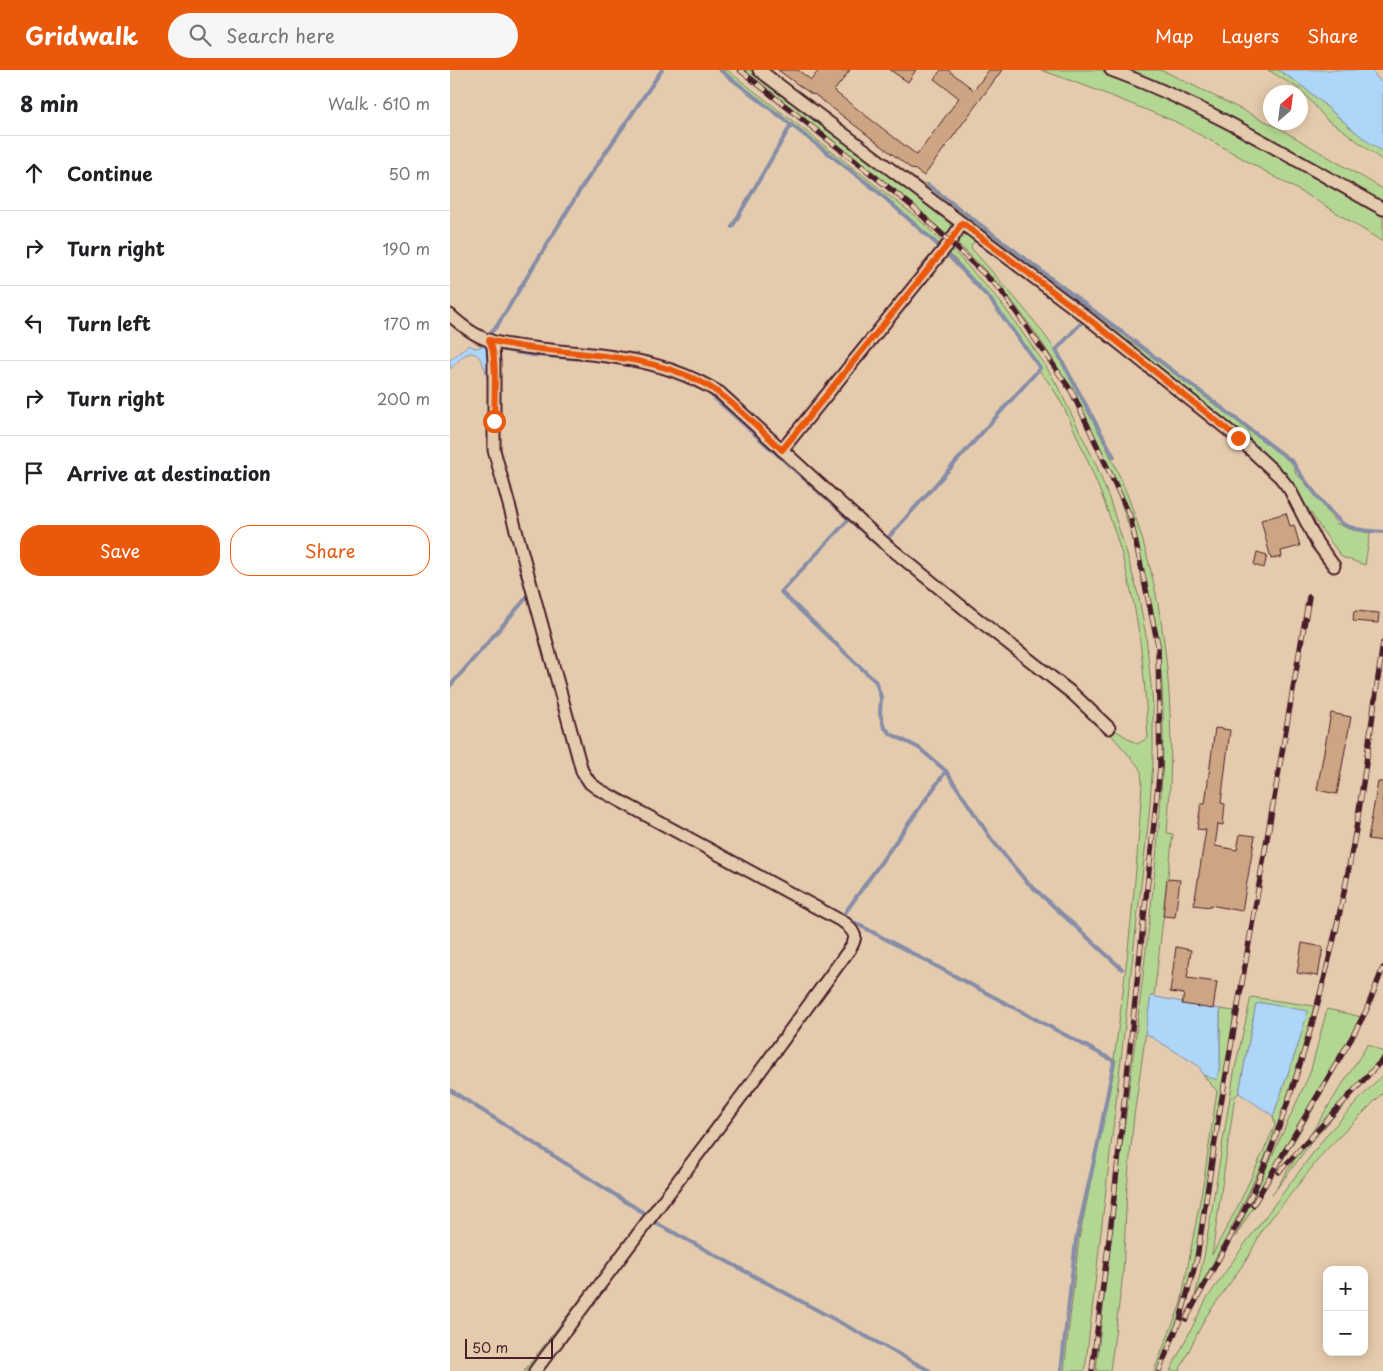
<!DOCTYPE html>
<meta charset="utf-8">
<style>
body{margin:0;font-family:"Playpen Sans",sans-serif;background:#f6f6f6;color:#202124}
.controls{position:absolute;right:15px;bottom:15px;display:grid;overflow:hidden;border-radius:10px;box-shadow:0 2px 12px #0003}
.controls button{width:45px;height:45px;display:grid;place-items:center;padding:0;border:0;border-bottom:1px solid #e0e0e0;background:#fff;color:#202124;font:25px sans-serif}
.compass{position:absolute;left:813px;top:15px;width:45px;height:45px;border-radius:50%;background:#fff;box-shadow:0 2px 12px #0003;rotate:28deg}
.scale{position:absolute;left:15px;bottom:12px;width:88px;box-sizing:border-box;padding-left:5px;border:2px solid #4a1f2b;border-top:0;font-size:14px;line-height:18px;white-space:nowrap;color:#4a1f2b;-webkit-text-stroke:4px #e5cbad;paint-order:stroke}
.stop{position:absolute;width:15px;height:15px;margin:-11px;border:4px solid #ea580c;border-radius:50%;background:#fff}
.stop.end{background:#ea580c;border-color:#fff;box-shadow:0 1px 5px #0008}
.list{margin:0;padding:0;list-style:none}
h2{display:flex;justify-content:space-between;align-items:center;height:65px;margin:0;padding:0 20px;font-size:21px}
h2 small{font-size:16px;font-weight:400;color:#757577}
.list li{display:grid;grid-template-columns:32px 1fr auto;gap:15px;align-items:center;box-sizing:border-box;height:75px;padding:0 20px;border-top:1px solid #e0e0e0}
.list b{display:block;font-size:19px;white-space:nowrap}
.list em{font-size:16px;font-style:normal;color:#757577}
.actions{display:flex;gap:10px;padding:15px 20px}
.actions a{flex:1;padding:11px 0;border:1px solid #ea580c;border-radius:20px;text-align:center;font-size:18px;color:#ea580c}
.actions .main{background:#ea580c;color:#fff}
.icon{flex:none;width:28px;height:28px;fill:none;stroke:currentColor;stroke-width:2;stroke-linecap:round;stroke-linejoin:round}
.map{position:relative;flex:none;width:933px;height:1301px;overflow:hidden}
header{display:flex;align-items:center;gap:30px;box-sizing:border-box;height:70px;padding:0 25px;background:#ea580c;color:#fff}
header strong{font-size:24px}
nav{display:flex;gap:28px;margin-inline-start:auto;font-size:18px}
.search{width:350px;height:45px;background:#f6f6f6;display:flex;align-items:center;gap:12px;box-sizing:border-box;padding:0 18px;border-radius:28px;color:#757577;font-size:19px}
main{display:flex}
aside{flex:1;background:#fff}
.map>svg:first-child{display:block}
.green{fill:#b3d792;stroke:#7e7b5e;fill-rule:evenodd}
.water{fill:#aed6f8;stroke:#868da6}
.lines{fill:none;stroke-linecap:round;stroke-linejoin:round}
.stream{stroke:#868da6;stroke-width:4}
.building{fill:#cea583;stroke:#4a1f2b}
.minor-casing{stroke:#4a1f2b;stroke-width:15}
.minor{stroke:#e5cbad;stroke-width:11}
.rail-casing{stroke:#4a1f2b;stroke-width:5.5}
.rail{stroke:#e5cbad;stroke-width:4;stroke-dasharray:11;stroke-linecap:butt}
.route{stroke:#ea580c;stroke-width:6}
</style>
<header>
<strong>Gridwalk</strong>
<div class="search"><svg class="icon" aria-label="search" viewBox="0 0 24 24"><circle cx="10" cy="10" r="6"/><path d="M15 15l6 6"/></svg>Search here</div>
<nav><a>Map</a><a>Layers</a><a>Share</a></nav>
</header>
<main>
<aside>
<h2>8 min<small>Walk · 610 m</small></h2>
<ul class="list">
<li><svg class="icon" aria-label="ahead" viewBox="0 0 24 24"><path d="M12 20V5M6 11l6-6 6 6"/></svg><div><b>Continue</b></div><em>50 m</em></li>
<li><svg class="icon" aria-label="right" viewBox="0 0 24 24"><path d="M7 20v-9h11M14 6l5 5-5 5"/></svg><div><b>Turn right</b></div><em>190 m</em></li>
<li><svg class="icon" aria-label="left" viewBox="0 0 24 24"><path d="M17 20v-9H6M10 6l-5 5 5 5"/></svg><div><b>Turn left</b></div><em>170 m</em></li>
<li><svg class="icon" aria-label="right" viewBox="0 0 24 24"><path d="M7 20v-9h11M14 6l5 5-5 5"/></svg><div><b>Turn right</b></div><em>200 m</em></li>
<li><svg class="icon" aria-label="arrive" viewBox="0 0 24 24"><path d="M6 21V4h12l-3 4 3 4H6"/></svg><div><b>Arrive at destination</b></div></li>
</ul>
<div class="actions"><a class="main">Save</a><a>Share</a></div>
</aside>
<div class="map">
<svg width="933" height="1301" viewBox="0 0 933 1301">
<rect width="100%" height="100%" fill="#e5cbad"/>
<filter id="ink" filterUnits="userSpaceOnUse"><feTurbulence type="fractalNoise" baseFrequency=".02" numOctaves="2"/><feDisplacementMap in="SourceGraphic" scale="10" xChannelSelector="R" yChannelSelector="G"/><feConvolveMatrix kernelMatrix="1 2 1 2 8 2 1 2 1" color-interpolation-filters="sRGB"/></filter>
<g filter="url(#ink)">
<g class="green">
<path d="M271,0H277L469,149L493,173L490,175L428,120Z"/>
<path d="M292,0H300L502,155L501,160L498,166L455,129Z"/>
<path d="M591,0H652L673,9L748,41L933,143V172L876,136L769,75L724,51L641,18Z"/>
<path d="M672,0H709L718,3L827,57L933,119V136Z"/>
<path d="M818,0H828L853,16L903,60L933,82V91L893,60L877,50L851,20Z"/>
<path d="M474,113L843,394L846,404L855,411L886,453L899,459L920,463L915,495L892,487L872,460L839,409L822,391L743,326L471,117Z"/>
<path d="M517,165L525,171L521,176L522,179C550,211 580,243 604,278C617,296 626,319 636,338C656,375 674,412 687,452C720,552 726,660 717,763L723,764L704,926H701L684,1046L677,1118L673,1204L660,1301H646C659,1180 674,1060 689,939C700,843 714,745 713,647C713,590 701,532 685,477C658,382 615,295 552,219C538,202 522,187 506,172Z"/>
<path d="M500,177L549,230L594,293L607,315L646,394L660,431L676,481L689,528L696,566L703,635V692L699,746L635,1301H614L629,1169L666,990L664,989C677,897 687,806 692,713L691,702L688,696L658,661L662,658L687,674L698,668C695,617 692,566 680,517C670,470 652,424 633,380C621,353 610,323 589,301L591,298C562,257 532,216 496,180Z"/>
<path d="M801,927L864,936C854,977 844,1020 827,1059C803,1116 775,1172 745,1226L754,1187L784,1003ZM812,933L857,941L848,975L823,1046L825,1056L789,1134L762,1185L785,1026L789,1023L806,934Z"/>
<path d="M770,939L784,941L773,1024L744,1200L738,1229L729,1256L711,1301H704L731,1233L754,1109L767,1021L753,1005L767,1009L770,993Z"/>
<path d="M877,939L912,947C876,1024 829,1095 785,1167L860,1003Z"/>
<path d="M918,974L933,982V992L863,1070L822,1125Z"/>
<path d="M933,1004V1023L875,1081L812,1160L799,1186L755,1248L729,1301H720L756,1230L794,1175L878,1063Z"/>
<path d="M192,1150L82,1301H74Z"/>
</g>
<g class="water">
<path d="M828,0H922L928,9L933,13V82C895,58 867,22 828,0Z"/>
<path d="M19,275L25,278L37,275L39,281L40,322C38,311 33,274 15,285C9,289 5,295 0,299V290Z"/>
<path d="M701,926L770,939V993L767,1010L753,1005L749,996L695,963Z"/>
<path d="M812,933L858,941L848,975L823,1046L789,1023L806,934Z"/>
</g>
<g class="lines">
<g class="stream">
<path d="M270,0L427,121L489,176"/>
<path d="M478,115L843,392C848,403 884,449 895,455C906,461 921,461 933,462"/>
<path d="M282,157L341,55"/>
<path d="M631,253L606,280L664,387"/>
<path d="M38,265L47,256L132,117L212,0"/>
<path d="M50,279L82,285L134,289"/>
<path d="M258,322L399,449L331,522L426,612L431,627L430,643L434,657L441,664L469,678L496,701L542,770L575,810L672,899"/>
<path d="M39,344V362"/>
<path d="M399,449L430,477"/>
<path d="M436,470L590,298L540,229L497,184"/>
<path d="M69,493L87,556"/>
<path d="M0,616L78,526"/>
<path d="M127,703L130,711"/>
<path d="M392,847L496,701"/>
<path d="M398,849L664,991L648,1073L626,1170L611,1301"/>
<path d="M0,1020L197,1145"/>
<path d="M204,1152L480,1301"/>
</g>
</g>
<g class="building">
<path d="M328,0H348L361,10L369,0H400L384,21L467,85L509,28L484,9L491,0H498L524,20L539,0H552L474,106L464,99L463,100L364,24L363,25L347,14Z"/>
<path d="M440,0H466L458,12Z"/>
<path d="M836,443L840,456L844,455L850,476L831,481L832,487L821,489L811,450Z"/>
<path d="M807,482L817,485L814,498L804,495Z"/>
<path d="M904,541L929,543L928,553L903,551Z"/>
<path d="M881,643L901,647L887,724L867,720Z"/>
<path d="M765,658L780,660L771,733L775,734L773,755L768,754L765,776L787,780L790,764L805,766L792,841L760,835V837L744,835L756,760L747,759L751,734H755Z"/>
<path d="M928,712H933V771L918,769Z"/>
<path d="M717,809L730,810L725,847L713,846Z"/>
<path d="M852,873L873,877L868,906L847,903Z"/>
<path d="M726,877L741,880L737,908L767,912L763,939L732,934L734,924L720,922Z"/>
</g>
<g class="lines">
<defs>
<g id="minor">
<path d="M309,0L635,246L788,368L830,407L840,420L867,473L884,496"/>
<path d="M661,0C757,35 845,90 933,139"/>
<path d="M0,245C11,255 23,265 38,270C52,275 68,276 83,278C112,282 141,283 170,288C206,293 239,304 270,323L433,472L516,540L623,624L659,658"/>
<path d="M39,270L43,276L44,292V380L132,701L140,713L148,719L395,853C406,864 408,867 399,880L306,1007L85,1301"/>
<path d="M332,380L500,172L512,153"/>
</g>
</defs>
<use href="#minor" class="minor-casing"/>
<use href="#minor" class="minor"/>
<defs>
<g id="rail">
<path d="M290,0L462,136L550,219L622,322L680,446L708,575L710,697L662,1146L642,1301"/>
<path d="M829,1102L933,989"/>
<path d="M803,1135L901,969L916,941L933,898"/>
<path d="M736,1249C764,1196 796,1143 818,1087C858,982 887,870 906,759C916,697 924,635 933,573"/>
<path d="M709,1301L730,1250L747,1188L769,1045L859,527"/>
</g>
</defs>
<use href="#rail" class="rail-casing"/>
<use href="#rail" class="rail"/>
</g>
</g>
<g class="lines" filter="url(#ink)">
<path class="route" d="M44,351C44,333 48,285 39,270C109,288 185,278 251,312C279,326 308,358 332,380L500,172L512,153L635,246L788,368"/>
</g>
</svg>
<div class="controls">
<button>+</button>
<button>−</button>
</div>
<svg class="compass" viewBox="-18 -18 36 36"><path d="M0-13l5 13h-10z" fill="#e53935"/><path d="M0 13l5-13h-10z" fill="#757577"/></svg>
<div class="scale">50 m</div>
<div class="stop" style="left:44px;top:351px"></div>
<div class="stop end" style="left:788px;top:368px"></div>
</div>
</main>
